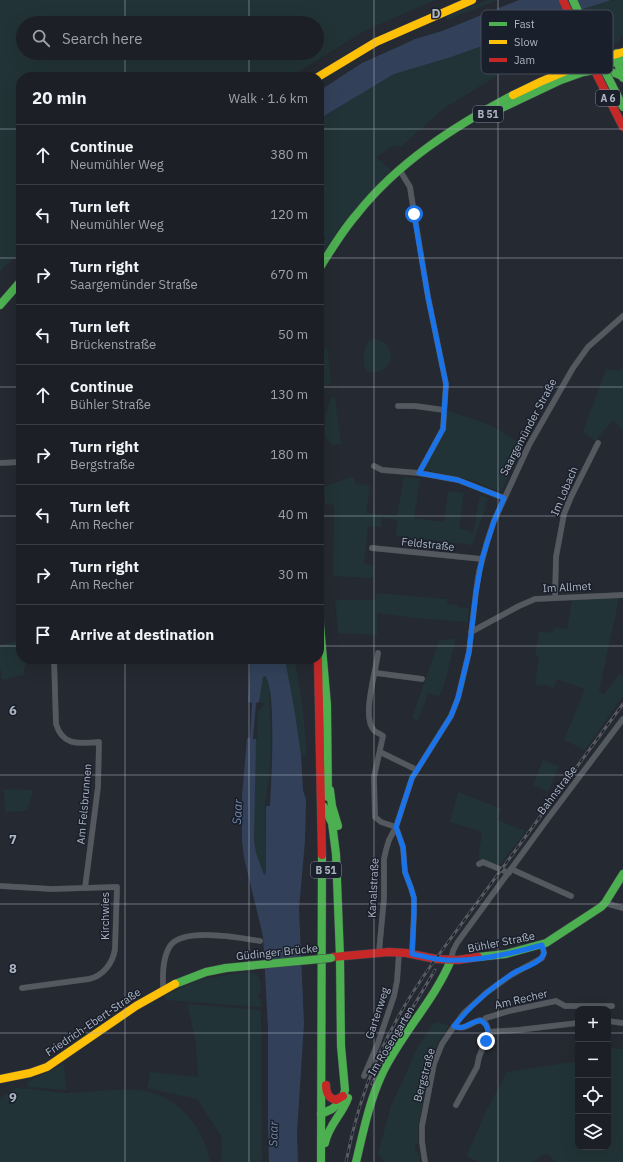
<!DOCTYPE html>
<meta charset="utf-8">
<style>
body{margin:0;font-family:"IBM Plex Sans",sans-serif;background:#25272d;color:#f1f3f6}
.controls{position:absolute;right:12px;bottom:12px;display:grid;overflow:hidden;border-radius:8px;box-shadow:0 4px 16px #0002}
.controls button{width:36px;height:36px;display:grid;place-items:center;padding:0;border:0;border-bottom:1px solid #3a3d42;background:#1c1f25;color:#f1f3f6;font:20px sans-serif}
.stop{position:absolute;width:12px;height:12px;margin:-9px;border:3px solid #1a73e8;border-radius:50%;background:#fff}
.stop.end{background:#1a73e8;border-color:#fff;box-shadow:0 1px 4px #0008}
.list{margin:0;padding:0;list-style:none}
h2{display:flex;justify-content:space-between;align-items:center;height:52px;margin:0;padding:0 16px;font-size:17px}
h2 small{font-size:13px;font-weight:400;color:#a0a2a7}
.list li{display:grid;grid-template-columns:26px 1fr auto;gap:12px;align-items:center;box-sizing:border-box;height:60px;padding:0 16px;border-top:1px solid #3a3d42}
.list b{display:block;font-size:15px;white-space:nowrap}
.list p{margin:0;font-size:13px;white-space:nowrap;color:#a0a2a7}
.list em{font-size:13px;font-style:normal;color:#a0a2a7}
.icon{flex:none;width:22px;height:22px;fill:none;stroke:currentColor;stroke-width:2;stroke-linecap:round;stroke-linejoin:round}
.map{position:relative;flex:none;width:623px;height:1162px;overflow:hidden}
.search{position:absolute;background:#1c1f25;box-shadow:0 4px 16px #0002;left:16px;top:16px;width:308px;height:44px;display:flex;align-items:center;gap:10px;box-sizing:border-box;padding:0 14px;border-radius:22px;color:#a0a2a7;font-size:15px}
.panel{position:absolute;background:#1c1f25;box-shadow:0 4px 16px #0002;left:16px;top:72px;width:308px;height:592px;border-radius:16px}
.map>svg:first-child{display:block}
.green{fill:#223337;fill-rule:evenodd}
.water{fill:#324159;fill-rule:evenodd}
.lines{fill:none;stroke-linecap:round;stroke-linejoin:round}
.street-casing{stroke:#41444a;stroke-width:6}
.fast-casing{stroke:#41444a;stroke-width:9}
.slow-casing{stroke:#41444a;stroke-width:9}
.jam-casing{stroke:#41444a;stroke-width:9}
.street{stroke:#54585f;stroke-width:5.5}
.fast{stroke:#4caf50;stroke-width:8}
.slow{stroke:#ffc107;stroke-width:8}
.jam{stroke:#c62828;stroke-width:8}
.rail-casing{stroke:#585b62;stroke-width:3}
.rail{stroke:#191f2b;stroke-width:1.5;stroke-dasharray:4.5;stroke-linecap:butt}
.fast-bridge-casing{stroke:#41444a;stroke-width:9;stroke-linecap:butt}
.jam-bridge-casing{stroke:#41444a;stroke-width:9;stroke-linecap:butt}
.fast-bridge{stroke:#4caf50;stroke-width:8}
.jam-bridge{stroke:#c62828;stroke-width:8}
.route{stroke:#1a73e8;stroke-width:5}
.grid{fill:none;stroke:#adb5c3;stroke-width:1;stroke-opacity:0.55}
.labels{text-anchor:middle;dominant-baseline:central;stroke-width:3;stroke-linejoin:round;paint-order:stroke}
.shield{fill:#191f2b;stroke:#818895;stroke-width:1}
.shield-label{font-size:10px;font-weight:bold;fill:#adb5c3}
.street-label{font-size:11px;fill:#adb5c3;stroke:#191f2b}
.water-label{font-size:12px;font-style:italic;fill:#758aac;stroke:#191f2b}
.key{fill:#191f2b;stroke:#454c59;stroke-width:1}
.key-label{font-size:11px;fill:#adb5c3}
.grid-label{font-size:13px;text-anchor:middle;font-weight:bold;fill:#adb5c3;stroke:#191f2b;stroke-width:3;stroke-linejoin:round;paint-order:stroke}
</style>
<div class="map">
<svg width="623" height="1162" viewBox="0 0 623 1162">
<rect width="100%" height="100%" fill="#252931"/>
<g class="green">
<path d="M0,0H435L362,32L290,77H21V252L0,271ZM23,23H317V53H23Z"/>
<path d="M487,0H498L447,20L446,16Z"/>
<path d="M623,0V35L617,43L601,46L585,9L608,1Z"/>
<path d="M560,17L572,44L500,74L443,109L401,147L394,145L376,157L392,171C365,198 338,227 319,259V244L326,238L319,231V119L394,74L437,61Z"/>
<path d="M374,339C381,340 386,342 389,349C398,365 376,377 368,371C364,368 364,363 364,359C364,351 365,341 374,339Z"/>
<path d="M327,347L331,382L319,392V354Z"/>
<path d="M623,368V430L613,420L599,436L596,441L583,432L606,369L619,371Z"/>
<path d="M332,398H335L341,444C339,444 337,445 335,445C318,441 326,407 332,398Z"/>
<path d="M446,410L490,425L523,445L501,492L467,479L434,472L431,470L429,472L426,469V463L444,431Z"/>
<path d="M404,477L420,479L414,518L444,522L448,491L464,493L459,529L470,531L473,534L480,495L488,498L484,506L486,507L472,545L396,536L397,520L382,518L381,527L368,526L364,564L375,566L373,578L333,576L334,505L325,504L324,487L348,478H354L355,483L370,486L366,513L397,516Z"/>
<path d="M376,593L447,599V604L458,605V607L469,608L468,622L415,618L377,613V635L339,633L337,623L335,600H376Z"/>
<path d="M619,598L599,691L604,695L619,674L623,677V696L585,750L564,740L585,689L557,679L554,688L542,684L541,686L535,685L539,656L535,655L539,631L553,633L555,627L567,629L572,600Z"/>
<path d="M456,638L445,681L439,697L428,693L418,721L412,718L439,641Z"/>
<path d="M21,640V659H27L23,675L2,680L0,666V645Z"/>
<path d="M285,659H294C302,690 304,723 307,755H301L295,713Z"/>
<path d="M265,676L268,678L271,692L269,693L271,737L270,771L265,802L266,873L264,875C247,852 255,770 256,739H258V732L257,730L258,712L265,703L259,702L263,677Z"/>
<path d="M543,760L559,766L548,792L533,785Z"/>
<path d="M4,789L33,790L27,811L5,812Z"/>
<path d="M458,792L502,809L497,820L526,831L499,866L478,858L482,832L450,822Z"/>
<path d="M243,972L257,974L260,979L261,993L258,994V998H261V1007L165,1000V995L199,980Z"/>
<path d="M187,1004L261,1010L262,1162H221L222,1151L221,1136L197,1099L147,1088L150,1072L198,1077L196,1042Z"/>
<path d="M439,1022L449,1026L438,1042L431,1061L418,1128V1143L415,1145V1149C418,1153 421,1156 420,1162H385L378,1154L391,1106L407,1072L417,1048L434,1023Z"/>
<path d="M608,1048L623,1049V1162H556L546,1153L533,1162H479L466,1156L478,1130L484,1115L507,1072L578,1061V1147H608Z"/>
<path d="M64,1063L66,1090L28,1087L27,1082L50,1071Z"/>
<path d="M16,1088C32,1088 48,1092 64,1093C89,1093 114,1088 138,1090C176,1094 203,1125 210,1162H0V1098L10,1091Z"/>
</g>
<g class="water">
<path d="M519,0H611L538,24L510,36L451,57L394,74L319,119V91L362,63L400,46L415,39L442,31Z"/>
<path d="M250,659H285L295,713L301,755L303,790L306,800L305,841L299,909L304,1024L297,1133L298,1162H269L268,1129V1029L263,936L244,858L242,840V796L247,738H250L252,703L248,702L250,669ZM265,676C277,688 271,785 270,806H266V873L264,875L256,853L254,839L256,739H253L256,703L259,702L263,677Z"/>
</g>
<g class="lines">
<defs>
<g id="street">
<path d="M399,169L410,187L411,194L428,297L446,384L443,429L419,473"/>
<path d="M398,406H415L444,410"/>
<path d="M0,463L21,462"/>
<path d="M374,466L382,470L419,473L458,480L504,498"/>
<path d="M372,548L482,559"/>
<path d="M555,598L556,557L564,514L571,497L598,443"/>
<path d="M471,632L519,606L535,599L623,595"/>
<path d="M378,653C376,672 362,714 373,729C375,733 380,733 383,736L374,777L375,817L381,822L396,827"/>
<path d="M54,659L56,724C63,747 80,743 99,742L98,787L85,888"/>
<path d="M376,673L422,679"/>
<path d="M380,752L417,770"/>
<path d="M396,827L403,847L405,872L411,888L414,898V913L412,954"/>
<path d="M479,864L483,862L509,873"/>
<path d="M511,869L571,896"/>
<path d="M0,886L52,889L117,887L115,949C113,963 103,976 89,979L22,988"/>
<path d="M605,903L623,908"/>
<path d="M379,952L384,898V859L386,850L389,840L396,827L412,778L451,716L458,698L469,652L476,592L479,572L487,542L494,521L529,445L573,368L588,347L623,316"/>
<path d="M451,960L453,951L457,943L549,817L623,719"/>
<path d="M163,989C163,975 162,959 170,946C183,927 240,938 260,941"/>
<path d="M483,1021L486,1018L509,1011L556,1001L565,1006H612"/>
<path d="M608,1021L623,1023"/>
<path d="M454,1026C463,1031 471,1023 480,1020L486,1024L488,1029V1035L479,1057L477,1067L456,1105"/>
<path d="M488,1032L518,1030L578,1023"/>
<path d="M364,1076L378,1043L394,996L397,981L399,953"/>
<path d="M425,1162L422,1142V1126L434,1064L442,1044L450,1032L464,1013L486,993L511,975L542,958L544,953L542,945"/>
</g>
<g id="fast">
<path d="M617,53V61L623,78"/>
<path d="M584,72C598,69 609,70 622,76"/>
<path d="M487,115L561,80L600,66L623,60"/>
<path d="M319,269C331,250 342,231 357,214C398,162 455,126 513,95"/>
<path d="M0,305L21,281"/>
<path d="M319,613L327,705L328,797"/>
<path d="M330,790L332,806L338,826"/>
<path d="M478,957L506,954L546,943L601,907L605,903L623,874"/>
<path d="M175,984L206,972L226,968"/>
<path d="M321,1114L332,1109L342,1101L345,1090L341,1046L340,957L336,854L332,823L324,807"/>
<path d="M325,1143C329,1124 342,1115 348,1098"/>
<path d="M321,1162L322,855"/>
<path d="M356,1162C363,1133 369,1102 382,1074C401,1034 434,1001 451,960"/>
</g>
<g id="slow">
<path d="M318,77L376,42L472,0"/>
<path d="M513,95C548,77 585,62 623,52"/>
<path d="M0,1079L30,1073L47,1067L136,1006L175,984"/>
</g>
<g id="jam">
<path d="M318,659L322,855"/>
<path d="M333,957L389,952L406,953L436,959L458,960L478,957"/>
<path d="M326,1085C326,1093 328,1098 336,1100L343,1096"/>
</g>
</defs>
<use href="#street" class="street-casing"/>
<use href="#fast" class="fast-casing"/>
<use href="#slow" class="slow-casing"/>
<use href="#jam" class="jam-casing"/>
<use href="#street" class="street"/>
<use href="#fast" class="fast"/>
<use href="#slow" class="slow"/>
<use href="#jam" class="jam"/>
<defs>
<g id="rail">
<path d="M372,1084L391,1044L435,970"/>
<path d="M346,1162C361,1085 387,1027 432,964L623,704"/>
</g>
</defs>
<use href="#rail" class="rail-casing"/>
<use href="#rail" class="rail"/>
<defs>
<g id="fast-bridge">
<path d="M573,0L603,67L623,107"/>
<path d="M226,968L331,958"/>
</g>
<path id="jam-bridge" d="M563,0L594,69L623,127"/>
</defs>
<use href="#fast-bridge" class="fast-bridge-casing"/>
<use href="#jam-bridge" class="jam-bridge-casing"/>
<use href="#fast-bridge" class="fast-bridge"/>
<use href="#jam-bridge" class="jam-bridge"/>
</g>
<g class="lines">
<path class="route" d="M414,214L428,297L446,384L443,429L419,473L458,480L504,498L494,521L482,559L476,592L469,652L458,698L451,716L412,778L396,827L403,847L405,872L411,888L414,898V913L412,954C423,956 434,959 445,960C474,962 514,953 542,945L544,953C541,963 525,967 517,971C492,986 472,1004 454,1026C464,1032 472,1019 482,1021C489,1027 489,1033 486,1041"/>
</g>
<path class="grid" d="M125,0V23M249,0V23M374,0V1162M498,0V1162M125,53V77M249,53V77M0,129H21M319,129H623M0,258H21M319,258H623M0,387H21M319,387H623M0,516H21M319,516H623M0,646H21M319,646H623M125,659V1162M249,659V1162M0,775H623M0,904H623M0,1033H578M608,1033H623"/>
<g class="labels">
<g class="shield">
<rect x="596" y="90" width="24" height="16" rx="3"/>
<rect x="473" y="106" width="30" height="16" rx="3"/>
<rect x="311" y="862" width="30" height="16" rx="3"/>
</g>
<g class="shield-label">
<text x="608" y="98">A 6</text>
<text x="488" y="114">B 51</text>
<text x="326" y="870">B 51</text>
</g>
<g class="street-label">
<text transform="translate(528 427) rotate(-62)">Saargemünder Straße</text>
<text transform="translate(564 491) rotate(-67)">Im Lobach</text>
<text transform="translate(428 544) rotate(6)">Feldstraße</text>
<text transform="translate(567 587) rotate(-3)">Im Allmet</text>
<text transform="translate(557 790) rotate(-53)">Bahnstraße</text>
<text transform="translate(84 804) rotate(-85)">Am Felsbrunnen</text>
<text transform="translate(373 888) rotate(-87)">Kanalstraße</text>
<text transform="translate(105 916) rotate(-90)">Kirchwies</text>
<text transform="translate(501 942) rotate(-11)">Bühler Straße</text>
<text transform="translate(277 952) rotate(-6)">Güdinger Brücke</text>
<text transform="translate(521 999) rotate(-13)">Am Recher</text>
<text transform="translate(377 1013) rotate(-72)">Gartenweg</text>
<text transform="translate(93 1022) rotate(-34)">Friedrich-Ebert-Straße</text>
<text transform="translate(391 1041) rotate(-59)">Im Rosengarten</text>
<text transform="translate(424 1075) rotate(-75)">Bergstraße</text>
</g>
<g class="water-label">
<text transform="translate(237 812) rotate(-87)">Saar</text>
<text transform="translate(273 1134) rotate(-89)">Saar</text>
</g>
</g>
<rect x="481" y="10" width="132" height="64" rx="6" class="key"/>
<rect x="489" y="22" width="18" height="4" fill="#4caf50"/>
<rect x="489" y="40" width="18" height="4" fill="#ffc107"/>
<rect x="489" y="58" width="18" height="4" fill="#c62828"/>
<g class="key-label">
<text x="514" y="28">Fast</text>
<text x="514" y="46">Slow</text>
<text x="514" y="64">Jam</text>
</g>
<g class="grid-label">
<text x="436" y="18">D</text>
<text x="13" y="715">6</text>
<text x="13" y="844">7</text>
<text x="13" y="973">8</text>
<text x="13" y="1102">9</text>
</g>
</svg>
<div class="controls">
<button>+</button>
<button>−</button>
<button><svg class="icon" aria-label="locate" viewBox="0 0 24 24"><circle cx="12" cy="12" r="6"/><path d="M12 2v4M12 18v4M2 12h4M18 12h4"/></svg></button>
<button><svg class="icon" aria-label="layers" viewBox="0 0 24 24"><path d="M12 4l9 5-9 5-9-5zM3 14l9 5 9-5"/></svg></button>
</div>
<div class="stop" style="left:414px;top:214px"></div>
<div class="stop end" style="left:486px;top:1041px"></div>
<div class="search"><svg class="icon" aria-label="search" viewBox="0 0 24 24"><circle cx="10" cy="10" r="6"/><path d="M15 15l6 6"/></svg>Search here</div>
<section class="panel">
<h2>20 min<small>Walk · 1.6 km</small></h2>
<ul class="list">
<li><svg class="icon" aria-label="ahead" viewBox="0 0 24 24"><path d="M12 20V5M6 11l6-6 6 6"/></svg><div><b>Continue</b><p>Neumühler Weg</p></div><em>380 m</em></li>
<li><svg class="icon" aria-label="left" viewBox="0 0 24 24"><path d="M17 20v-9H6M10 6l-5 5 5 5"/></svg><div><b>Turn left</b><p>Neumühler Weg</p></div><em>120 m</em></li>
<li><svg class="icon" aria-label="right" viewBox="0 0 24 24"><path d="M7 20v-9h11M14 6l5 5-5 5"/></svg><div><b>Turn right</b><p>Saargemünder Straße</p></div><em>670 m</em></li>
<li><svg class="icon" aria-label="left" viewBox="0 0 24 24"><path d="M17 20v-9H6M10 6l-5 5 5 5"/></svg><div><b>Turn left</b><p>Brückenstraße</p></div><em>50 m</em></li>
<li><svg class="icon" aria-label="ahead" viewBox="0 0 24 24"><path d="M12 20V5M6 11l6-6 6 6"/></svg><div><b>Continue</b><p>Bühler Straße</p></div><em>130 m</em></li>
<li><svg class="icon" aria-label="right" viewBox="0 0 24 24"><path d="M7 20v-9h11M14 6l5 5-5 5"/></svg><div><b>Turn right</b><p>Bergstraße</p></div><em>180 m</em></li>
<li><svg class="icon" aria-label="left" viewBox="0 0 24 24"><path d="M17 20v-9H6M10 6l-5 5 5 5"/></svg><div><b>Turn left</b><p>Am Recher</p></div><em>40 m</em></li>
<li><svg class="icon" aria-label="right" viewBox="0 0 24 24"><path d="M7 20v-9h11M14 6l5 5-5 5"/></svg><div><b>Turn right</b><p>Am Recher</p></div><em>30 m</em></li>
<li><svg class="icon" aria-label="arrive" viewBox="0 0 24 24"><path d="M6 21V4h12l-3 4 3 4H6"/></svg><div><b>Arrive at destination</b></div></li>
</ul>
</section>
</div>
